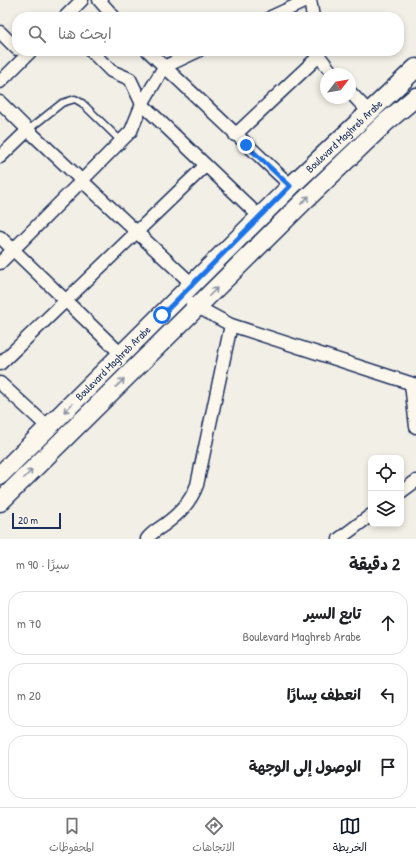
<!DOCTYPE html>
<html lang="ar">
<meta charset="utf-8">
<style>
body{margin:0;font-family:"Patrick Hand","Playpen Sans Arabic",sans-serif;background:#f6f6f6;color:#202124;direction:rtl}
.controls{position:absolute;right:12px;bottom:12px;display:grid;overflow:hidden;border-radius:8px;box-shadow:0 2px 6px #0003}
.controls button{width:36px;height:36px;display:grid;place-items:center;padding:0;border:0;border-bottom:1px solid #e0e0e0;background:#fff;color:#202124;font:20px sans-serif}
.compass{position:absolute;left:320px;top:68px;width:36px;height:36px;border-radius:50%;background:#fff;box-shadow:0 2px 6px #0003;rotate:59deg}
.scale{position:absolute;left:12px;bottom:10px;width:49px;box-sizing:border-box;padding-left:4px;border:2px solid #1b2f5e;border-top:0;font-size:11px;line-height:14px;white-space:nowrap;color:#1b2f5e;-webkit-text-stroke:3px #fbf7ec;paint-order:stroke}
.stop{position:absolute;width:12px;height:12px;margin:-9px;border:3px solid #1a73e8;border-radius:50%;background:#fff}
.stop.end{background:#1a73e8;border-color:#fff;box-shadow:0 1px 4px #0008}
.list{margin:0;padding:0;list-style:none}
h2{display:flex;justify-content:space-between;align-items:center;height:52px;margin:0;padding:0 16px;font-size:17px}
h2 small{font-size:13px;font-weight:400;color:#757577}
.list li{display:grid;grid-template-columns:26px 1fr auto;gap:12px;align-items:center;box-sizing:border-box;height:64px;margin:0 8px 8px;padding:0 8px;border:1px solid #e0e0e0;border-radius:16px}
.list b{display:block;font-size:15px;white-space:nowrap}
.list p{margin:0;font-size:13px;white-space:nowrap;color:#757577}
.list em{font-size:13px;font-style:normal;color:#757577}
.icon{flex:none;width:22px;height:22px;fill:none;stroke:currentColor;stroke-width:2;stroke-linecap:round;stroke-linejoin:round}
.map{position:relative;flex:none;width:416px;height:539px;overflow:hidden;direction:ltr}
.search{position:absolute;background:#fff;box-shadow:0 2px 6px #0003;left:12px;right:12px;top:12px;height:44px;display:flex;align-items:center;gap:10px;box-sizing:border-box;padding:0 14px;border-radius:16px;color:#757577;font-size:15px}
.sheet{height:268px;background:#fff}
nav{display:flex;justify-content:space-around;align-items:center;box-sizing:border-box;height:56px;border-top:1px solid #e0e0e0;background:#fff;font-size:11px;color:#757577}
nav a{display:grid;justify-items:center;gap:2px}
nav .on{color:#111827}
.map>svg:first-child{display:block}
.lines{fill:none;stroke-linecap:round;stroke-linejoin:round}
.lane-casing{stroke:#1b2f5e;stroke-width:9}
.street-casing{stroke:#1b2f5e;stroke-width:15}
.secondary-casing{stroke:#1b2f5e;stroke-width:21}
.lane{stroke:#fbf7ec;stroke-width:6}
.street{stroke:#fbf7ec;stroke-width:12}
.secondary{stroke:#fbf7ec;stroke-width:18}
.oneway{stroke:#8b93a5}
.route{stroke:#1a73e8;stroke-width:5}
.labels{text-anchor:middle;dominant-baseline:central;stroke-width:3;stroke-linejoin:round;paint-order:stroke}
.street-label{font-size:11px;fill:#1b2f5e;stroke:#fbf7ec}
</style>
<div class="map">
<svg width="416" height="539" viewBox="0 0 416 539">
<rect width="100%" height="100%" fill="#f2efe6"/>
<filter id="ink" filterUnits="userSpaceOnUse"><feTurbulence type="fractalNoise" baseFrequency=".025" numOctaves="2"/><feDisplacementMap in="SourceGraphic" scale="8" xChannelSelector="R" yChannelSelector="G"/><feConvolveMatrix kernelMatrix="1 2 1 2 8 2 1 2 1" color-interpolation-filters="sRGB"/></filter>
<g filter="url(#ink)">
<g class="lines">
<defs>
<path id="lane" d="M28,130L62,103L75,99L82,103L122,142"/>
<g id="street">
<path d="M99,0L114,17"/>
<path d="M310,0L313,17"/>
<path d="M65,17L82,0"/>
<path d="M271,17L308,0"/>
<path d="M0,32L17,49"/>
<path d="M91,51L111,71L130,79L142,104L261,218"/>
<path d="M148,51L291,186"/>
<path d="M318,51L319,56L333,74"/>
<path d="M0,82L31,51"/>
<path d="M350,92L368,111"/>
<path d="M0,102L28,130L192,284"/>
<path d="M235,135L319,56"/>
<path d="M0,157L28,130"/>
<path d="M0,237L121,354"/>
<path d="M0,263L131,131L142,104L164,67L198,51"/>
<path d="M192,304L231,325L416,385"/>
<path d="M0,364L205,166"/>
<path d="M0,383L49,428"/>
<path d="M411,384L416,427"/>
<path d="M401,492L416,481"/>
<path d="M147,539C151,533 158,529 164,525C179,514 190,503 197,485L231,325"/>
<path d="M339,539L371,515"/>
</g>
<g id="secondary">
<path id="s1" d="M0,475L291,186L416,68"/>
<path d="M0,502L304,201L386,122L416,97"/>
</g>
</defs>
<use href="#lane" class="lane-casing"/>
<use href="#street" class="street-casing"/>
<use href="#secondary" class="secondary-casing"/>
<use href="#lane" class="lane"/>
<use href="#street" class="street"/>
<use href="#secondary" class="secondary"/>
</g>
<defs><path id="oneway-shaft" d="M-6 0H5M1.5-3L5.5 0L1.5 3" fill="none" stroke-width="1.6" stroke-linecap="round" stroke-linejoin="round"/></defs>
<g class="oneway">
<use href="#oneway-shaft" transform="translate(305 200) rotate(-44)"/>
<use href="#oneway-shaft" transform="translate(213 292) rotate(-45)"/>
<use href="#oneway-shaft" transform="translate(120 383) rotate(-44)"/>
<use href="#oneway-shaft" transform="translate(68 408) rotate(134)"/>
<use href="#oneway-shaft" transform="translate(28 474) rotate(-45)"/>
</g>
</g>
<g class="lines" filter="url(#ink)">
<path class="route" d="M162,315L290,186L246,145"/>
</g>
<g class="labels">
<g class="street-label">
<text stroke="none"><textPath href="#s1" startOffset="483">Boulevard Maghreb Arabe</textPath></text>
<text stroke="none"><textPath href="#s1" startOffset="159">Boulevard Maghreb Arabe</textPath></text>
</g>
</g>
</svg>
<div class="controls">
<button><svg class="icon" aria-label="locate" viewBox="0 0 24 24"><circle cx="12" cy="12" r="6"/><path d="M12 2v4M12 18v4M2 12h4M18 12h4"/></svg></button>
<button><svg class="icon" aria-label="layers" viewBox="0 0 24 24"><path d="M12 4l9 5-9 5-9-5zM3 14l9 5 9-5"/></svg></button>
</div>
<svg class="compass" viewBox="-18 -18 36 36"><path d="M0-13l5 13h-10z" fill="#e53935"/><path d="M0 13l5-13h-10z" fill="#757577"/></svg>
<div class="scale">20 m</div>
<div class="stop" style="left:162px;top:315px"></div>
<div class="stop end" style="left:246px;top:145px"></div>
<div class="search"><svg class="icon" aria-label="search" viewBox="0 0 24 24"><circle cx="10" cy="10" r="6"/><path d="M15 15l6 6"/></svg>ابحث هنا</div>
</div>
<section class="sheet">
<h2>2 دقيقة<small>سيرًا · 90 m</small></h2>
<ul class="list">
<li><svg class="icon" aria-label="ahead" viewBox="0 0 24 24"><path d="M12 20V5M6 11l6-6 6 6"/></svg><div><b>تابع السير</b><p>Boulevard Maghreb Arabe</p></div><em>70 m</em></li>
<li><svg class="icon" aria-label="left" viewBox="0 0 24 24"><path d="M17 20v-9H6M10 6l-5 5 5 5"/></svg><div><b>انعطف يسارًا</b></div><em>20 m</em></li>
<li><svg class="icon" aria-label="arrive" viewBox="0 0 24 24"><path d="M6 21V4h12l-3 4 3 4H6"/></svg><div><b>الوصول إلى الوجهة</b></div></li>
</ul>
</section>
<nav>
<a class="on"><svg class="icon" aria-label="map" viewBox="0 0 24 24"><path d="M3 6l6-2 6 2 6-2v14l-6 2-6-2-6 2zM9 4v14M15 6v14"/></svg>الخريطة</a>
<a><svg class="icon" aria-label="directions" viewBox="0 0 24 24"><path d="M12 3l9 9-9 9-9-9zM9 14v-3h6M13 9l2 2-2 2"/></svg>الاتجاهات</a>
<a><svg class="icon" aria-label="saved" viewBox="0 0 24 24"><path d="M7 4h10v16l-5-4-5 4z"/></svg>المحفوظات</a>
</nav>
